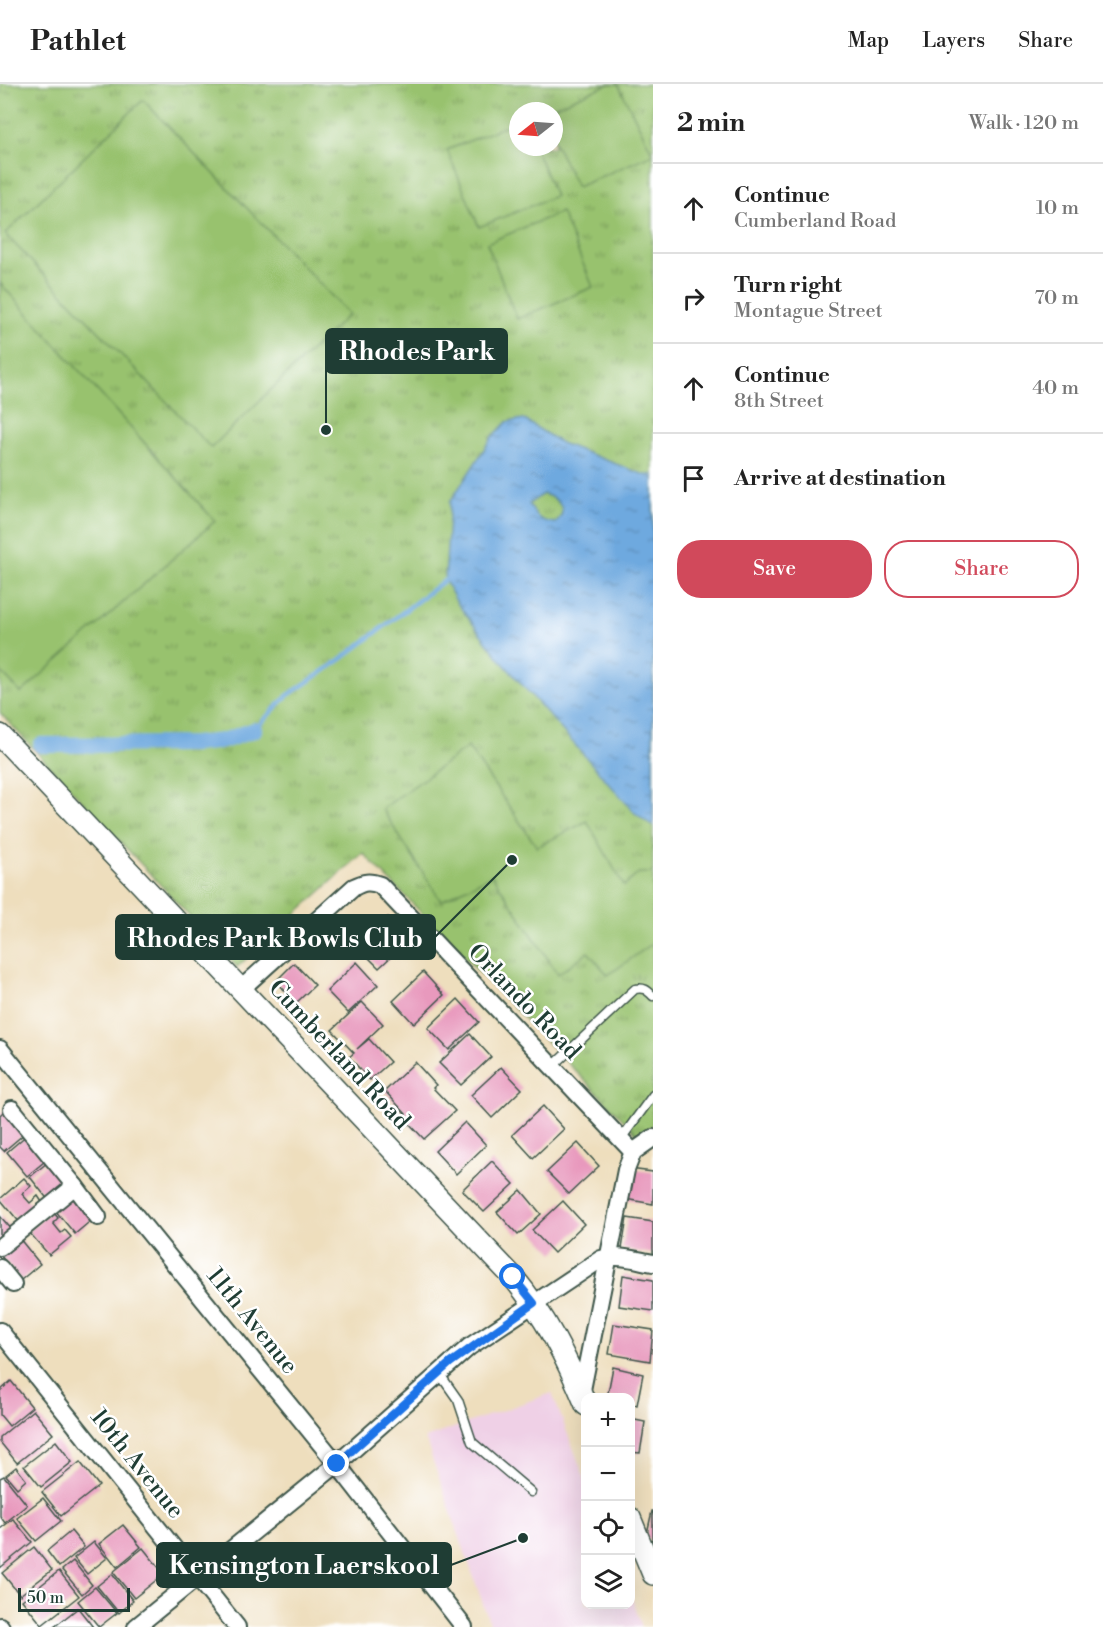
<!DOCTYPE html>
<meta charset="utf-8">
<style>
body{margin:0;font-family:"Libre Bodoni",serif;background:#f6f6f6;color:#222}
.controls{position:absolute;right:18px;bottom:18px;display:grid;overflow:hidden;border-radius:12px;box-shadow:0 6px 24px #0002}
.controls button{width:54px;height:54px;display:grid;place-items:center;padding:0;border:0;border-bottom:2px solid #e0e0e0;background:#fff;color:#222;font:30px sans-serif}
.compass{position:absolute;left:509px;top:18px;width:54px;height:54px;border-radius:50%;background:#fff;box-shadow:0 6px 24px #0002;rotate:253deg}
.scale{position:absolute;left:18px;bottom:15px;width:112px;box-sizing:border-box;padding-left:6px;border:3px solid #1f3d34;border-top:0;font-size:16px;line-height:21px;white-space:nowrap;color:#1f3d34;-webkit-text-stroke:4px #fff;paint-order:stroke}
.stop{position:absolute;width:18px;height:18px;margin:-14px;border:4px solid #1a73e8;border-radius:50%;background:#fff}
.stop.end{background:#1a73e8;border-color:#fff;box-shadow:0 2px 6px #0008}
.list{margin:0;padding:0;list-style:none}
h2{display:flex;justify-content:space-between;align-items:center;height:78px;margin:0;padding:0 24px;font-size:26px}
h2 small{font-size:20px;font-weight:400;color:#767676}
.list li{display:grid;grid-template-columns:39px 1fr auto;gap:18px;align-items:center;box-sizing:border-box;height:90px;padding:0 24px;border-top:2px solid #e0e0e0}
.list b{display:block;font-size:22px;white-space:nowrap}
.list p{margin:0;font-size:20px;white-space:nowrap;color:#767676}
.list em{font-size:20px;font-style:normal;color:#767676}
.actions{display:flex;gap:12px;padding:18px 24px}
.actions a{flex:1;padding:14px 0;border:2px solid #d1495b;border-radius:24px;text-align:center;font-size:21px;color:#d1495b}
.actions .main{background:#d1495b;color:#fff}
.icon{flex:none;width:33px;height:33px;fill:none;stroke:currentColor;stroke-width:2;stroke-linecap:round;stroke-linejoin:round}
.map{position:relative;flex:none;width:653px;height:1543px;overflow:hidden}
header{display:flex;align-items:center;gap:36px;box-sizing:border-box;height:84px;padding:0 30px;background:#fff;border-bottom:2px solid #e0e0e0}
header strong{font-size:28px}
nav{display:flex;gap:33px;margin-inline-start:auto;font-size:21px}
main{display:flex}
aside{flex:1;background:#fff}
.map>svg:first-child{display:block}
.built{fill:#efd0e6}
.grass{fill:url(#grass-tufts);stroke:#5c8051;stroke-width:1.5;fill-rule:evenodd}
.garden{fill:#98c26e;stroke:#5c8051;stroke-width:1.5}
.water{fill:url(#water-ripples);stroke:#46738a;stroke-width:1.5;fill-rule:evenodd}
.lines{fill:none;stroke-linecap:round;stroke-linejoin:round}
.stream{stroke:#6ea9df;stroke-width:4.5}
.canal{stroke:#6ea9df;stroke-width:16}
.building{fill:#e899bd}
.service-casing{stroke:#3e5549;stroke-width:11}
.minor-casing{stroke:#3e5549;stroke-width:20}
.tertiary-casing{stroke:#3e5549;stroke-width:24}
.service{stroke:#fff;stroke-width:8}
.minor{stroke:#fff;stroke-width:16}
.tertiary{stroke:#fff;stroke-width:21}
.route{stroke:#1a73e8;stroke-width:8}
.labels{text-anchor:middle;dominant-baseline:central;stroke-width:5;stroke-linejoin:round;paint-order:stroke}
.street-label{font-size:24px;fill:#1f3d34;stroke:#fff}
.leader{fill:none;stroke:#1f3d34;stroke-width:2}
.callout-dot{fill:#1f3d34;stroke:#fff;stroke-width:2}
.callout{fill:#1f3d34;stroke:#1f3d34;stroke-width:2}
.callout-label{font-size:26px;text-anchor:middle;font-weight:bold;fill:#fff}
</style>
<header>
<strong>Pathlet</strong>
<nav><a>Map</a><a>Layers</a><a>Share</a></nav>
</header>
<main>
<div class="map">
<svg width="653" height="1543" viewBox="0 0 653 1543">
<defs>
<pattern id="grass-tufts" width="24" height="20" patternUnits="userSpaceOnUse" patternTransform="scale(1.5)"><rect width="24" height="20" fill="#98c26e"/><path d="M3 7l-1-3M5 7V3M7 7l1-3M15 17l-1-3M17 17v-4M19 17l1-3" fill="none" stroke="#7b9f5b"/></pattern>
<pattern id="water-ripples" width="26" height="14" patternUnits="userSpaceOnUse" patternTransform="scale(1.5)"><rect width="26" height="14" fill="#6ea9df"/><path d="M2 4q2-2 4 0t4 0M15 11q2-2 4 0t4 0" fill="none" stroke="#5a8bb6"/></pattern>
</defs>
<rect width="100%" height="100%" fill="#fff"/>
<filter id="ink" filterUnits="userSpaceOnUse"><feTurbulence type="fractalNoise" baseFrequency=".0167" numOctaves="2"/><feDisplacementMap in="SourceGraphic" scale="12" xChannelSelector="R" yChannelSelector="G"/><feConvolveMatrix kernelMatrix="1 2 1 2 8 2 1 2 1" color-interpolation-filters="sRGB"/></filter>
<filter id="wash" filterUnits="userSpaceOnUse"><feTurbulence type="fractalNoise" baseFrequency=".008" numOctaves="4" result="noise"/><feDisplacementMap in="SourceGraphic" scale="24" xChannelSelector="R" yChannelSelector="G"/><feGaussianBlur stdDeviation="1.35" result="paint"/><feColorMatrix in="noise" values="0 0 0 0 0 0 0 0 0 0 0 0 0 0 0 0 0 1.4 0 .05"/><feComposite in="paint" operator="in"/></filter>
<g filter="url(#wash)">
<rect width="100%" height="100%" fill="#eedebd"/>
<path class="built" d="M552,1309L585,1395L586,1520H630L631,1512L642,1543H491L425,1354Z"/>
<path class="grass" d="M0,0H653V1041L638,1051L363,769L237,883L0,629ZM518,27H554V63H518Z"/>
<g class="garden">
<path d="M609,0H618L653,70L577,103L554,57V27H544Z"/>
<path d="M143,16L349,230L211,364L5,150Z"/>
<path d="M518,37V63H535L555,112L479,143L447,66Z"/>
<path d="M561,128L593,203L517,235L487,159Z"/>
<path d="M0,199L215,437L21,609L0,587Z"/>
<path d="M468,663L537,763L587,737L624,802L639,789H653V859L608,891L588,868L558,890L492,791L441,817L382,725Z"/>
</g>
<path class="water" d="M523,335L561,359L645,391H653V742L635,729L503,579L457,519L445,496L450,418L492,353L507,338ZM543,410C558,414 570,426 555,439C539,437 537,434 529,420Z"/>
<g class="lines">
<path class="stream" d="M254,646L287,612L340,576L445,496"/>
<path class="canal" d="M41,661L195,660L223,657L254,646"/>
</g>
<g id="blocks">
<g class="building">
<path d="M388,833L409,856L379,884L357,862Z"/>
<path d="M357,878L378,901L348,929L327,907Z"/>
<path d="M294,879L315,901L296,919L276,897Z"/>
<path d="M423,888L444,911L414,940L393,917Z"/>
<path d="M458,915L479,938L449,966L428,944Z"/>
<path d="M362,918L383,940L357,965L369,955L390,978L370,996L349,973L354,969L332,946Z"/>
<path d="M470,950L491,973L461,1001L439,979Z"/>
<path d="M415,978L436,1001L433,1004L455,1027L424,1055L403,1033L406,1030L385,1007Z"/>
<path d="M501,983L522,1005L492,1034L471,1011Z"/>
<path d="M543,1022L564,1045L533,1074L512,1051Z"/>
<path d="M4,1027L24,1050L4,1067L0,1063V1031Z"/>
<path d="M465,1038L486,1061L456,1090L435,1067Z"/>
<path d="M29,1049L35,1057L31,1061L38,1070L43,1065L50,1073L27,1092L7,1068Z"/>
<path d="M578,1059L599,1082L569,1110L547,1088Z"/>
<path d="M492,1077L514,1100L484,1128L462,1106Z"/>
<path d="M48,1078L67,1102L49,1117L30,1093Z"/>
<path d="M629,1085L653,1088V1120L625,1115Z"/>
<path d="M24,1094L31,1102L22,1110L30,1119L38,1112L44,1121L21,1140L0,1115Z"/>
<path d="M521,1106L541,1130L518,1151L497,1128Z"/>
<path d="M73,1109L94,1134L75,1150L54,1125Z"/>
<path d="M563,1117L584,1140L554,1169L532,1146Z"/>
<path d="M52,1126L58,1134L53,1139L61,1149L65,1146L71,1153L49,1171L28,1147Z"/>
<path d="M0,1132L13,1147L0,1158Z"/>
<path d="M627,1134L653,1138V1170L622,1165Z"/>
<path d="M19,1154L40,1180L21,1196L0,1171Z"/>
<path d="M623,1191L653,1196V1227L619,1222Z"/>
<path d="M614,1240L653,1246L650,1277L609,1270Z"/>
<path d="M613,1283L643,1290L637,1321L630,1320V1314H607Z"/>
<path d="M11,1297L32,1323L9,1342L0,1331V1307Z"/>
<path d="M33,1326L53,1350L17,1379L0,1358V1353Z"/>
<path d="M630,1335L645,1338L640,1369L630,1368Z"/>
<path d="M56,1357L72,1378L41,1403L24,1382Z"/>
<path d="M80,1378L99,1402L61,1432L42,1408Z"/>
<path d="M16,1383L26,1396L17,1404L6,1391Z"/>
<path d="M4,1392L27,1421L5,1439L0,1432V1394Z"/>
<path d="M43,1414L61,1437L36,1457L17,1434Z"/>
<path d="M652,1427H653V1456L646,1454Z"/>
<path d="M13,1435L32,1458L0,1484V1445Z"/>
<path d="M123,1441L141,1463L117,1483L99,1460Z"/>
<path d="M71,1447L84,1463L59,1483L47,1467Z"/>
<path d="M94,1458L107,1474L87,1490L74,1474Z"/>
<path d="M34,1463L52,1486L20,1511L2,1489Z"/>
<path d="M143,1464L164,1490L134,1514L113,1488Z"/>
<path d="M73,1477L92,1501L82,1510L62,1486Z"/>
<path d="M59,1487L79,1512L42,1541L22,1516Z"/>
<path d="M112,1490L133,1517L119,1529L97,1502Z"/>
<path d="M95,1503L117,1529L99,1543L78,1517Z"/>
<path d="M78,1524L93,1543H54Z"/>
</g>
</g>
</g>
<g filter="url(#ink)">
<use href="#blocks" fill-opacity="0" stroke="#3e5549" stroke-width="1.5"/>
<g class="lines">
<defs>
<g id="service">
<path d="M552,983L635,905C644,903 647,906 653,912"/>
<path d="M621,1055L653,1011"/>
<path d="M439,1289L458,1316L472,1358L531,1408"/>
</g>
<g id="minor">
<path d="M241,905L354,803C364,798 369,797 380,801L633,1068"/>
<path d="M0,965L337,1380L464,1543"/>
<path d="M12,1025L75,1102"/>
<path d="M0,1163L75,1102L98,1133"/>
<path d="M0,1184L13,1200"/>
<path d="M0,1247L237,1543"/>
<path d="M581,1311L626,1086L633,1068L653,1054"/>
<path d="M0,1542L1,1543"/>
<path d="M136,1543L337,1380L469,1263L601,1175C618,1170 636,1176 653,1179"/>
</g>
<g id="tertiary">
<path d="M0,651L513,1193C546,1233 566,1273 586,1321"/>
<path d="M630,1434L653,1490"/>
</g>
</defs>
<use href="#service" class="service-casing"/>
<use href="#minor" class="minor-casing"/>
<use href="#tertiary" class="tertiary-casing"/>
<use href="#service" class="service"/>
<use href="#minor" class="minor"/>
<use href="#tertiary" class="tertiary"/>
</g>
</g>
<g class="lines" filter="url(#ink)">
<path class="route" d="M337,1380L450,1279L534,1219L513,1193"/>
</g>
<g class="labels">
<g class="street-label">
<text transform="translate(524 918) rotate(46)">Orlando Road</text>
<text transform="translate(339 971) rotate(47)">Cumberland Road</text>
<text transform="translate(252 1237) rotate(51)">11th Avenue</text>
<text transform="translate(137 1380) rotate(51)">10th Avenue</text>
</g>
</g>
<path class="leader" d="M326 346L326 267M512 776L435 853M523 1454L451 1481"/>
<g class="callout-dot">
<circle cx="326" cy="346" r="6"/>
<circle cx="512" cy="776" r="6"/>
<circle cx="523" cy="1454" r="6"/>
</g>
<g class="callout">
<rect x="326" y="245" width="181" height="44" rx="6"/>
<rect x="116" y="831" width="319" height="44" rx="6"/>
<rect x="157" y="1459" width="294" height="44" rx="6"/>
</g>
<g class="callout-label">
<text x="417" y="276">Rhodes Park</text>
<text x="275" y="863">Rhodes Park Bowls Club</text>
<text x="304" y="1490">Kensington Laerskool</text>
</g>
</svg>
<div class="controls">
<button>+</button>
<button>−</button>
<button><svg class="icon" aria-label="locate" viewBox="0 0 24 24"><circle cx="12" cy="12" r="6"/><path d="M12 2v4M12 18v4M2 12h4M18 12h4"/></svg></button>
<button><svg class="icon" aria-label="layers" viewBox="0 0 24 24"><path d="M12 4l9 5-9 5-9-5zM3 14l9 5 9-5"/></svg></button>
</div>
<svg class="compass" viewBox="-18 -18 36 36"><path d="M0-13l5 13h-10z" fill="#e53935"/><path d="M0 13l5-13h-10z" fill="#767676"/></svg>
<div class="scale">50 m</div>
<div class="stop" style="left:513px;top:1193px"></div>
<div class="stop end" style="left:337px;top:1380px"></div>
</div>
<aside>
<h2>2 min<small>Walk · 120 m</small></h2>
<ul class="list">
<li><svg class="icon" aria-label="ahead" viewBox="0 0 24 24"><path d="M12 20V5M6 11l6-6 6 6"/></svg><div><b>Continue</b><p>Cumberland Road</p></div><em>10 m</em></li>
<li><svg class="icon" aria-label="right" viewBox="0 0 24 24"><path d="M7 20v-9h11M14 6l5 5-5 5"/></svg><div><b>Turn right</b><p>Montague Street</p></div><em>70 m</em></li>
<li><svg class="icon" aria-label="ahead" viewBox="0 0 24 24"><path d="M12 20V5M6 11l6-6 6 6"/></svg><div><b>Continue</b><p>8th Street</p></div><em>40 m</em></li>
<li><svg class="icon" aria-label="arrive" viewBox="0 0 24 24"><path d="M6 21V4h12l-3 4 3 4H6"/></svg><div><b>Arrive at destination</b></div></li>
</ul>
<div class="actions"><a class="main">Save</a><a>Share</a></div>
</aside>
</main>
